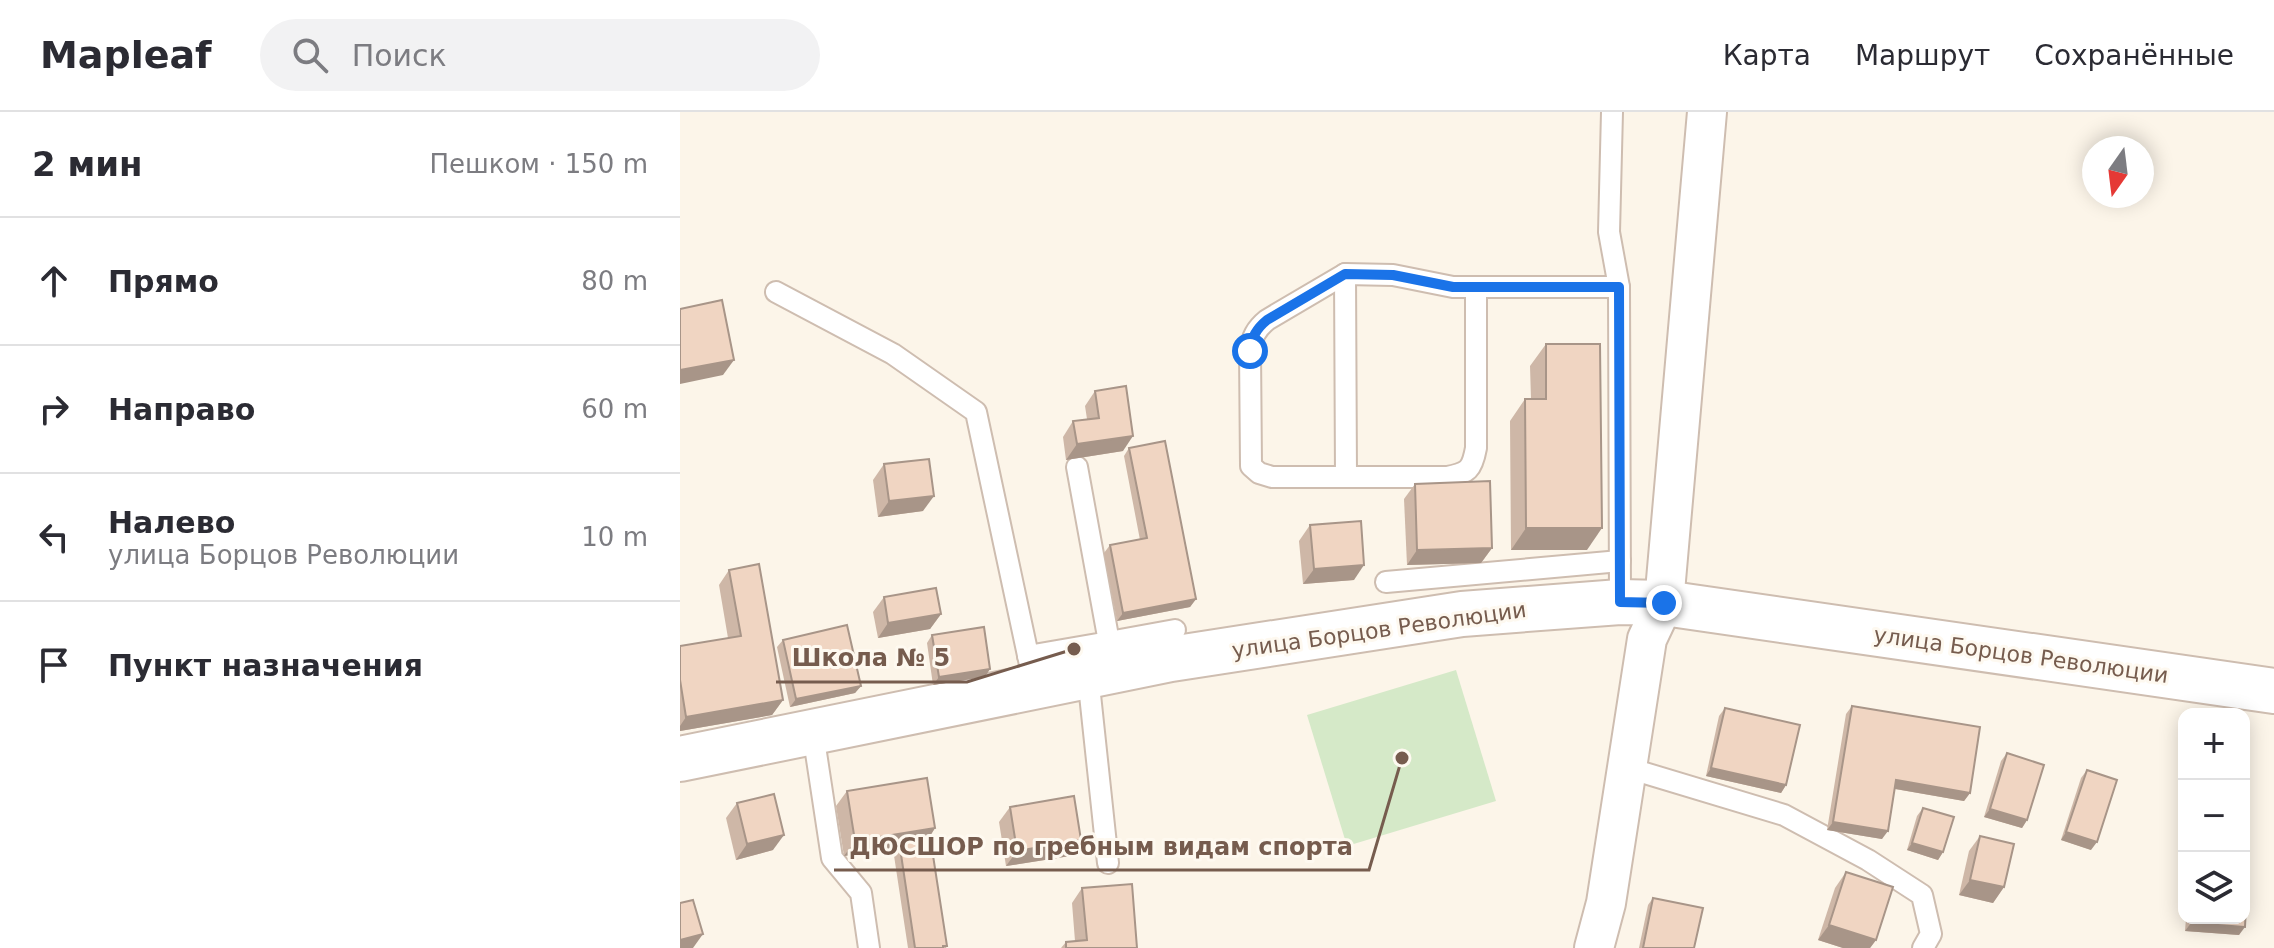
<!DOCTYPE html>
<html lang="ru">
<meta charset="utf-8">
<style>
body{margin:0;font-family:"DejaVu Sans",sans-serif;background:#f2f2f3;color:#2b2b33}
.controls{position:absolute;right:24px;bottom:24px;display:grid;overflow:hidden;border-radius:16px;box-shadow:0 4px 20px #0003}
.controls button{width:72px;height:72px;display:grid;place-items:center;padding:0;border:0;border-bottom:2px solid #e1e1e2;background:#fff;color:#2b2b33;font:40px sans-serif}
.compass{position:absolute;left:1402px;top:24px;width:72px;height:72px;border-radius:50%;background:#fff;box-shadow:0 4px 20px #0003;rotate:194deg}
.stop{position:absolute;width:24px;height:24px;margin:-18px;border:6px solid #1a73e8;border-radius:50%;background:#fff}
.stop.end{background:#1a73e8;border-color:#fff;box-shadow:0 2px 8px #0008}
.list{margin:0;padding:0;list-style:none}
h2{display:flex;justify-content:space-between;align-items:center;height:104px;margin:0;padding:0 32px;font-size:34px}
h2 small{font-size:26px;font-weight:400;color:#7c7c81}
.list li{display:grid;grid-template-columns:52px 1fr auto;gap:24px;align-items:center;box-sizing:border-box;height:128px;padding:0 32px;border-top:2px solid #e1e1e2}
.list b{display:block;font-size:30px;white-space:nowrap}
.list p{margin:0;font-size:26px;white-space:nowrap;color:#7c7c81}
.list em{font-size:26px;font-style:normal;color:#7c7c81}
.icon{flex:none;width:44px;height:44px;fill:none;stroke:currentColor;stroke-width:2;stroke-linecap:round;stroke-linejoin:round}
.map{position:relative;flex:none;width:1594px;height:836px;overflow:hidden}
header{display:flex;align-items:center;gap:48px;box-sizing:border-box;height:112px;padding:0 40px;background:#fff;border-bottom:2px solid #e1e1e2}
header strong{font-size:38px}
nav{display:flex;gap:44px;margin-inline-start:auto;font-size:28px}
.search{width:560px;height:72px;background:#f2f2f3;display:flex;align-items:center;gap:20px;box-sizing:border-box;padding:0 28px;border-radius:44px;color:#7c7c81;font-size:30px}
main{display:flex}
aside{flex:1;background:#fff}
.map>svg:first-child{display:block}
.green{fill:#d5e9c8}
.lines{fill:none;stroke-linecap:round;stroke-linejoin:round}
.service-casing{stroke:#cebdb0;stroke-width:24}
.minor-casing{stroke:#cebdb0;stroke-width:42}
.tertiary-casing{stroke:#cebdb0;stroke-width:48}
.service{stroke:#fff;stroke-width:20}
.minor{stroke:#fff;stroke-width:38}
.tertiary{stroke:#fff;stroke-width:44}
.wall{fill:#ceb7a7}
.shaded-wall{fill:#a89588}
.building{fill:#f0d5c2;stroke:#a89588;stroke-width:2}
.route{stroke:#1a73e8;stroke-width:10}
.labels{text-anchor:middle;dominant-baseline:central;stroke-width:6;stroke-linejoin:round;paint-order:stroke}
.street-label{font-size:22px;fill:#765c4e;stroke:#fef9f0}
.leader{fill:none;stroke:#765c4e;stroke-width:3}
.callout-dot{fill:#765c4e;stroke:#fef9f0;stroke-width:3}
.callout-label{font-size:24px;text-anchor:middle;font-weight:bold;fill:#765c4e;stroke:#fef9f0;stroke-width:6;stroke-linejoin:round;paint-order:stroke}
</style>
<header>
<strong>Mapleaf</strong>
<div class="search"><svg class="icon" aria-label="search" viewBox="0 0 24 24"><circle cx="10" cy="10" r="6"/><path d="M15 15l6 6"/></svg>Поиск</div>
<nav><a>Карта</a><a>Маршрут</a><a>Сохранённые</a></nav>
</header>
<main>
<aside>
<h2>2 мин<small>Пешком · 150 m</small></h2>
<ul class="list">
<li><svg class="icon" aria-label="ahead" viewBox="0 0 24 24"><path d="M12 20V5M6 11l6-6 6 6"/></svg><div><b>Прямо</b></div><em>80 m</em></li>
<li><svg class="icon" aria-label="right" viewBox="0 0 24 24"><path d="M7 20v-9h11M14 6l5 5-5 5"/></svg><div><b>Направо</b></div><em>60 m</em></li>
<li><svg class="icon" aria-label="left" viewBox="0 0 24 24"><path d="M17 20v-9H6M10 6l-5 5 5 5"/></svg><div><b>Налево</b><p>улица Борцов Революции</p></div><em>10 m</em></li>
<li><svg class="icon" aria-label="arrive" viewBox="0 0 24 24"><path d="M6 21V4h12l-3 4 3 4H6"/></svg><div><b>Пункт назначения</b></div></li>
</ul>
</aside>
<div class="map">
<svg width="1594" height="836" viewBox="0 0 1594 836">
<rect width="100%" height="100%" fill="#fcf5e9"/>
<path class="green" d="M776,558L816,689L667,734L627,603Z"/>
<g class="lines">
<defs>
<g id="service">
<path d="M932,0L929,120L939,175L940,490"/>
<path d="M665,162L666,365"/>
<path d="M796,175V336C792,358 788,361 767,365H592L579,361L571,354L570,239C572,225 576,217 587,208L665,162L713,163L773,175H939"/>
<path d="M96,180L213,242L296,300L355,576"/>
<path d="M706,470L940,449"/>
<path d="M429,530L495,518"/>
<path d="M348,544L429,530L397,355"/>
<path d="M408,564L428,751"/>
<path d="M133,621L152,746L181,781L189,836"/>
<path d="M948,656L1104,703L1188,748L1242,783L1251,822L1243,836"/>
</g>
<path id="minor" d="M914,836L926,791L967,527L984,491L1027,0"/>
<path id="tertiary" d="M0,647L491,547L782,502L940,490L984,491L1594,579"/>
</defs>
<use href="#service" class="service-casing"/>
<use href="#minor" class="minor-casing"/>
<use href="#tertiary" class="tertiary-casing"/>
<use href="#service" class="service"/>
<use href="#minor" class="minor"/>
<use href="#tertiary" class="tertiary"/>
</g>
<g class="wall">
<path d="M866,232L907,438H831L830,309L845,287H851L850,254Z"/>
<path d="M415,279L443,339L386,348L383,325L393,309L407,307L405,294Z"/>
<path d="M449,336L516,487L510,495L437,509L424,441L430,433L460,428L444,344Z"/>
<path d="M204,352L243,399L198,405L193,368Z"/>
<path d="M735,372L812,436L801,451L727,453L724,387Z"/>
<path d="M630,413L674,468L623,472L619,429Z"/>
<path d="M49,458L103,588L92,603L0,619V534L48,526L39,473Z"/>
<path d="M204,485L261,502L250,517L198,526L193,500Z"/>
<path d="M252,523L305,565L253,573L247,531Z"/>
<path d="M103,528L181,574L175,581L110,595L97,535Z"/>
<path d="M1172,594L1290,681L1284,689L1215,677L1202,727L1147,718L1166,602Z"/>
<path d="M1045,596L1106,673L1101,681L1026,664L1039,604Z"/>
<path d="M1327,641L1347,708L1342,716L1304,705L1321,649Z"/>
<path d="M1407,658L1411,738L1381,728L1401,666Z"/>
<path d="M167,679L255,716L250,724L267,834L266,836H228L213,737L164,744L156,694Z"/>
<path d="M57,691L93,738L56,748L46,706Z"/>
<path d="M330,695L401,728L390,744L326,754L319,710Z"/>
<path d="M1243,696L1263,740L1258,748L1227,738L1237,704Z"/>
<path d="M1300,724L1324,775L1313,791L1279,783L1289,739Z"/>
<path d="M1166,760L1196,828L1190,836H1163L1138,828L1155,776Z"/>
<path d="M402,776L457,836H381L386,830L395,829L392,791Z"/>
<path d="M973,786L1014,836H959L968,793Z"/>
<path d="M1506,806H1564L1559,823L1505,819Z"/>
</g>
<g class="shaded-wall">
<path d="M54,248L43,263L0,272V258Z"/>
<path d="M453,324L443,339L386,348L397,332Z"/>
<path d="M254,384L243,399L198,405L209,389Z"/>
<path d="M846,416H922L907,438H831Z"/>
<path d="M812,436L801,451L727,453L737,438Z"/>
<path d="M684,453L674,468L623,472L634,457Z"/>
<path d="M516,487L510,495L437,509L443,501Z"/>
<path d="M261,502L250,517L198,526L208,511Z"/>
<path d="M310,557L305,565L253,573L259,565Z"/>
<path d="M181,574L175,581L110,595L116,587Z"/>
<path d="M103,588L92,603L0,619V614L6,605Z"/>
<path d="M1031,656L1106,673L1101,681L1026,664Z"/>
<path d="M1216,668L1290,681L1284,689L1210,676Z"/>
<path d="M1310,697L1347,708L1342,716L1304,705Z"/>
<path d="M1153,710L1208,719L1202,727L1147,718Z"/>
<path d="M255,716L245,732L219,729L213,737L164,744L175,729Z"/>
<path d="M1386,720L1417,730L1411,738L1381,728Z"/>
<path d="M104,723L93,738L56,748L67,732Z"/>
<path d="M401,728L390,744L326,754L337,739Z"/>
<path d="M1232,731L1263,740L1258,748L1227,738Z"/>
<path d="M1290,768L1324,775L1313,791L1279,783Z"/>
<path d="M1511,811L1565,815L1559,823L1505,819Z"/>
<path d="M1149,813L1196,828L1190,836H1163L1138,828Z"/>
<path d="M23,822L13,836H0V828Z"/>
</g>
<g class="building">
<path d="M42,188L54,248L0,258V197Z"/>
<path d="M866,232H920L922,416H846L845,287H866Z"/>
<path d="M446,274L453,324L397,332L393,309L419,306L415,279Z"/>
<path d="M485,329L516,487L443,501L430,433L467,426L449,336Z"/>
<path d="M249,347L254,384L209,389L204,352Z"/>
<path d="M810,369L812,436L737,438L735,372Z"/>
<path d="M681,409L684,453L634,457L630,413Z"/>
<path d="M79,452L103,588L6,605L0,568V534L61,524L49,458Z"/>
<path d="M256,476L261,502L208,511L204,485Z"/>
<path d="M167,513L181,574L116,587L103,528Z"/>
<path d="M304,515L310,557L259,565L252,523Z"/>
<path d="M1172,594L1300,615L1290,681L1216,668L1208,719L1153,710Z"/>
<path d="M1045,596L1120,613L1106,673L1031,656Z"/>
<path d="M1327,641L1364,653L1347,708L1310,697Z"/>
<path d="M1407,658L1437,668L1417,730L1386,720Z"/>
<path d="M247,666L255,716L175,729L167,679Z"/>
<path d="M94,682L104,723L67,732L57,691Z"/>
<path d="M394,684L401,728L337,739L330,695Z"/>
<path d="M1243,696L1274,705L1263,740L1232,731Z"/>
<path d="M250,724L267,834H263V836H235L219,729Z"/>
<path d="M1300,724L1334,732L1324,775L1290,768Z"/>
<path d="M1564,753H1568L1565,815L1511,811V806H1564Z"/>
<path d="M1166,760L1213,775L1196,828L1149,813Z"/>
<path d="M452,772L457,836H386V830L407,828L402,776Z"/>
<path d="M973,786L1023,796L1014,836H963Z"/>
<path d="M13,788L23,822L0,828V791Z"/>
</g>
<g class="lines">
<path class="route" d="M570,239C572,225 576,217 587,208L665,162L713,163L773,175H939L940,490L984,491"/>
</g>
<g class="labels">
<g class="street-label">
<text transform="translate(699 518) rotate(-8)">улица Борцов Революции</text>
<text transform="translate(1341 543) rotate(8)">улица Борцов Революции</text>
</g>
</g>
<path class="leader" d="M394 537L287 570H96M722 646L689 758H154"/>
<g class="callout-dot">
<circle cx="394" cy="537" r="8"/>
<circle cx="722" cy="646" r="8"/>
</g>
<g class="callout-label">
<text x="191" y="554">Школа № 5</text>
<text x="421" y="743">ДЮСШОР по гребным видам спорта</text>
</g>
</svg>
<div class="controls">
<button>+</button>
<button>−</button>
<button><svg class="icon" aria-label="layers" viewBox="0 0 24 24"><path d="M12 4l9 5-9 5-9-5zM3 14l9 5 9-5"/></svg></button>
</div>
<svg class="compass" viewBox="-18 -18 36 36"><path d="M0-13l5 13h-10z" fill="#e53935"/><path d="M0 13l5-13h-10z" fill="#7c7c81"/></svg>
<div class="stop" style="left:570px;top:239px"></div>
<div class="stop end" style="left:984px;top:491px"></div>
</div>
</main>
